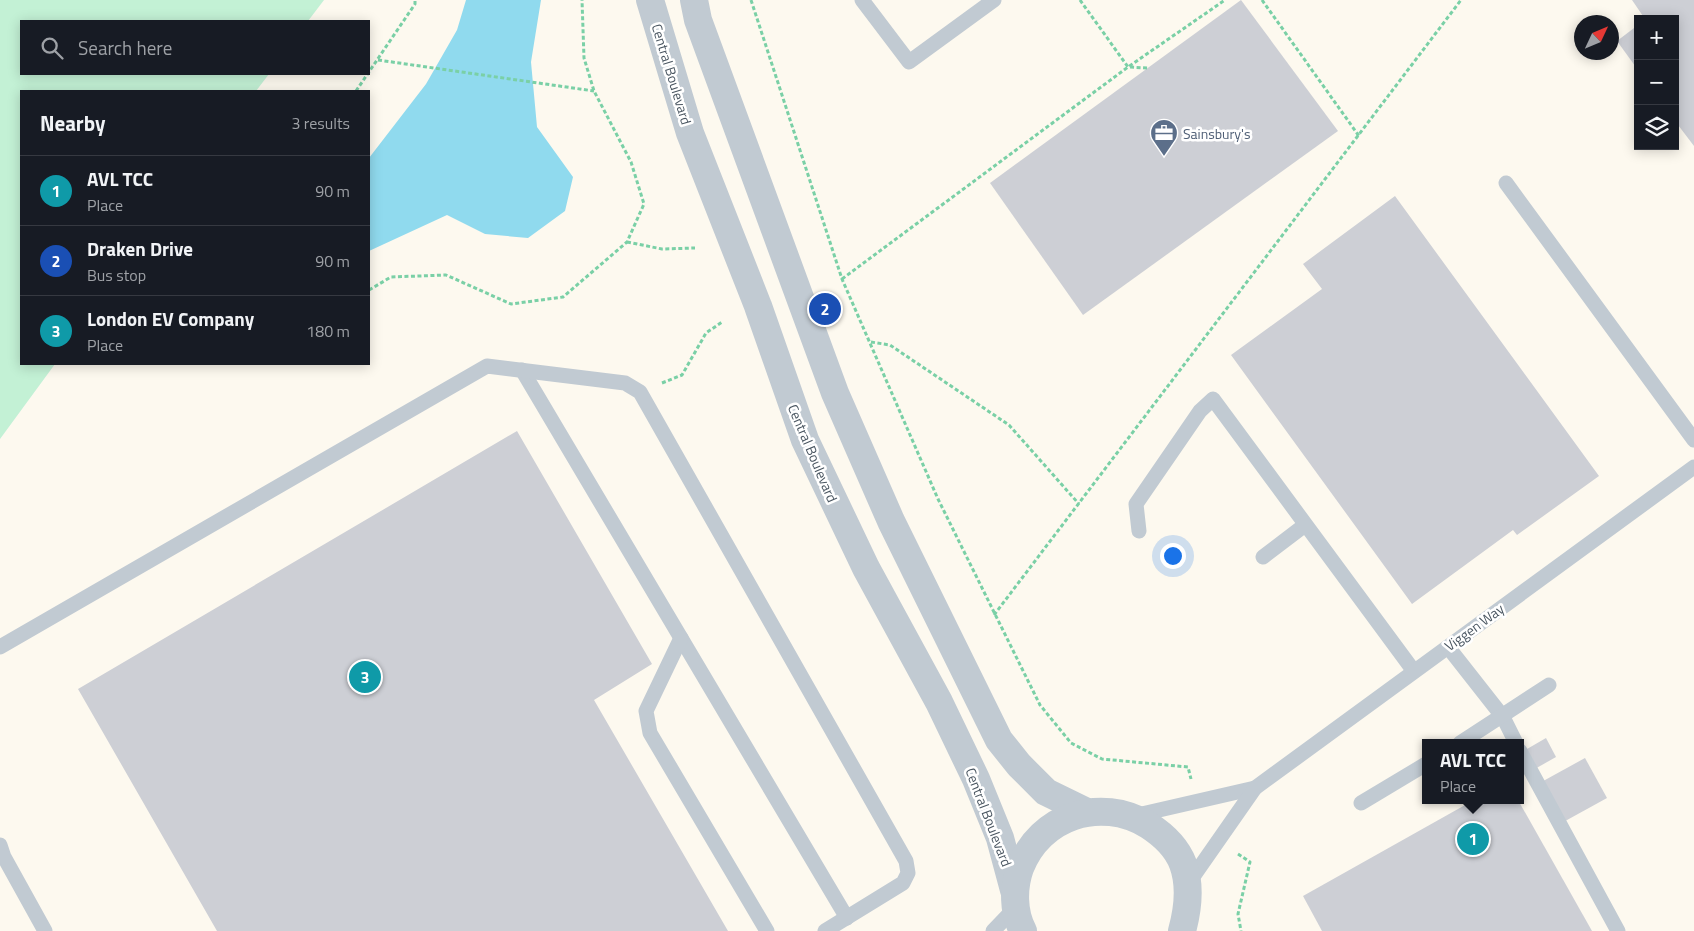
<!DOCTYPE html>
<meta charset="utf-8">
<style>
body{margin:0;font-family:"Titillium Web",sans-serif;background:#242831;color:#f1f3f6}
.controls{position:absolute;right:15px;top:15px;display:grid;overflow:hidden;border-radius:0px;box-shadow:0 2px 12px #0003}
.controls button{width:45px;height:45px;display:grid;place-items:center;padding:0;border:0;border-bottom:1px solid #363941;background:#171b24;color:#f1f3f6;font:25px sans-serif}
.compass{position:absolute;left:1574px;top:15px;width:45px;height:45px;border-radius:50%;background:#171b24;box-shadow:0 2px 12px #0003;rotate:46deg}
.you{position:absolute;left:1172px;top:555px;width:18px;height:18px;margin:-12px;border:4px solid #fff;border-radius:50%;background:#1a73e8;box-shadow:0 0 0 8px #1a73e833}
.badge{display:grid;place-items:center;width:32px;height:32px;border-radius:50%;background:#ea580c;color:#fff;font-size:16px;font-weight:700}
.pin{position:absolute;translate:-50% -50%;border:2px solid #fff;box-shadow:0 1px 5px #0006}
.popup{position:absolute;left:1422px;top:739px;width:102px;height:65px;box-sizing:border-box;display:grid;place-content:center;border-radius:0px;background:#171b24;filter:drop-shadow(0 1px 4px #0005);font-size:16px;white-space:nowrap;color:#9ea1a6}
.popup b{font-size:19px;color:#f1f3f6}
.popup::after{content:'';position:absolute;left:50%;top:100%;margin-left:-10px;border:10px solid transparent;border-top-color:#171b24}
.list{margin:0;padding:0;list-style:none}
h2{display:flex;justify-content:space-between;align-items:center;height:65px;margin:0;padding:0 20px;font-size:21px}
h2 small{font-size:16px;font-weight:400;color:#9ea1a6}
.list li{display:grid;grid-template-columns:32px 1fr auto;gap:15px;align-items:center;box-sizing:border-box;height:70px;padding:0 20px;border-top:1px solid #363941}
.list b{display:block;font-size:19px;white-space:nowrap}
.list p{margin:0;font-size:16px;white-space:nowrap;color:#9ea1a6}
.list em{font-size:16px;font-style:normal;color:#9ea1a6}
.icon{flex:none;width:28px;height:28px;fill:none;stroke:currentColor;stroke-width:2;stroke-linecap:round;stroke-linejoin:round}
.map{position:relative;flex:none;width:1694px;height:931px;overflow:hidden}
.search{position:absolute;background:#171b24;box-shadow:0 2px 12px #0003;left:20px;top:20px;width:350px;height:55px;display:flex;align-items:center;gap:12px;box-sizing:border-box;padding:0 18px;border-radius:0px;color:#9ea1a6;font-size:19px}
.panel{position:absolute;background:#171b24;box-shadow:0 2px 12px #0003;left:20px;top:90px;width:350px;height:275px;border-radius:0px}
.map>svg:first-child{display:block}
.commercial{fill:#fdf9ef;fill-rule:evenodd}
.green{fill:#c3f1d5}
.water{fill:#90daee}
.building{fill:#cdcfd5}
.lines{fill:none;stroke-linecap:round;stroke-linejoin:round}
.path{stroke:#7ad0a6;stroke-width:3;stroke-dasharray:4 2.5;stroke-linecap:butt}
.lane{stroke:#c1cad2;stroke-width:15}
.street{stroke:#c1cad2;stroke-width:28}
.labels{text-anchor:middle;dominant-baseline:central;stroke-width:5;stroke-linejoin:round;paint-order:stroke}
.street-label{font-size:14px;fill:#4a5661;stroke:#fff}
.service-label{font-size:14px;fill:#4e5e75;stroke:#fff;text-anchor:start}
</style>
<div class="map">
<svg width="1694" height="931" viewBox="0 0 1694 931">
<rect width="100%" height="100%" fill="#f5f3f3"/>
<path class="commercial" d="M324,0H1694V931H0V439L55,364H369V91H256L269,74H369V21H308ZM1638,19H1675V146H1638ZM1582,22H1612V52H1582ZM1426,743H1520V800H1426Z"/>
<path class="green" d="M0,0H324L308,21H21V74H269L256,91H21V364H55L0,439Z"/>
<path class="water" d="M466,0H541L531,62L537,127L573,177L565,211L528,238L485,234L447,215L369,251V158L426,84L457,30Z"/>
<g class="building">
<path d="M1241,0L1338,131L1083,315L990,183Z"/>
<path d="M1632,0H1694V146L1675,121V19H1645Z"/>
<path d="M1638,25V70L1617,41Z"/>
<path d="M1395,196L1599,476L1517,535L1513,530L1412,604L1231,355L1322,289L1303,264Z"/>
<path d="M517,431L652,664L594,700L728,931H217L78,689Z"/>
<path d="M1546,738L1556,757L1533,770L1522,752Z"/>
<path d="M1585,758L1607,798L1558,825L1536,785Z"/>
<path d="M1474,800H1518L1592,931H1322L1303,896Z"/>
</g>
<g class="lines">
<g class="path">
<path d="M751,0L842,279L938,499L1040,705L1071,743L1102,759L1188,767L1191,779"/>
<path d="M1080,0L1128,67L1148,68"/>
<path d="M1262,0L1359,136"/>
<path d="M378,60L594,91"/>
<path d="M356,91L415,4V0"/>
<path d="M627,242L662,249L695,248"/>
<path d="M842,279L1128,67L1225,0"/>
<path d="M369,290L391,277L446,275L511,304L563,297L627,242L644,204L631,162L594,91L584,58L582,0"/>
<path d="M871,342L890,345L1009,425L1079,504"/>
<path d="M662,383L682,375L706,333L722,322"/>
<path d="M994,615L1461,0"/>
<path d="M1238,854L1250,862L1238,914L1241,931"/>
</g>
<g class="lane">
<path d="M862,0L909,62L994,0"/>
<path d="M1506,183L1694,440"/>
<path d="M522,370L847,918"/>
<path d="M1139,531L1136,504L1200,411L1213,399L1413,670"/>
<path d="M1263,557L1305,525"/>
<path d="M681,638L646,711L650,733L767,931"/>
<path d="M0,647L487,366L625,383L640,392L906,861L908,873L903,883L825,931"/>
<path d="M1448,647L1503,717L1516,743"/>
<path d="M1460,743L1549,685"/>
<path d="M1520,751L1618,931"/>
<path d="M1361,803L1426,764"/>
<path d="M1133,816L1255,788"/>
<path d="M0,845L4,857L45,931"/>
<path d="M1188,884L1255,788L1694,467"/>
<path d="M993,931L1016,907"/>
</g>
<g class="street">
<path d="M650,0L690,133L758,306L805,440L866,568L939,702L976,779L1000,838L1014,890"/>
<path d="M694,0L698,20L835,393L891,521L999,740L1019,765L1046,792L1087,812"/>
<path d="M1023,931C1013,912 1013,888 1020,868C1040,816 1100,796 1148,825C1162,834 1177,848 1183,864C1191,886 1188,909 1182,931"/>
</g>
</g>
<defs>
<symbol id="office-pin" viewBox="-11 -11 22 30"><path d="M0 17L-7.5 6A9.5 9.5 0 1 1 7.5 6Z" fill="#5c6f8a" stroke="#fff"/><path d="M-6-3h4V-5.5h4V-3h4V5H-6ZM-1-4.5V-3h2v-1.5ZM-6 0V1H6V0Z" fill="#fff"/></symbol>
</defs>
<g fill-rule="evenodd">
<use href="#office-pin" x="1148" y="117" width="32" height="43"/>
</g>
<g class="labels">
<g class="street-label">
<text transform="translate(672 74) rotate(73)">Central Boulevard</text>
<text transform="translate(813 453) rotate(67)">Central Boulevard</text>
<text transform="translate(1474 627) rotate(-36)">Viggen Way</text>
<text transform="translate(989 817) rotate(69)">Central Boulevard</text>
</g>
<g class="service-label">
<text x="1183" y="133">Sainsbury's</text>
</g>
</g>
</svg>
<div class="controls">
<button>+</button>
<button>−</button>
<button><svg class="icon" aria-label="layers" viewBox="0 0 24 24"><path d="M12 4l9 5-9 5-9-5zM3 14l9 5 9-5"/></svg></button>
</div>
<svg class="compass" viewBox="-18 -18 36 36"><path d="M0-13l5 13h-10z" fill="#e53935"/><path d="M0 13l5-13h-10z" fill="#9ea1a6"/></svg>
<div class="you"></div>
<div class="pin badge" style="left:1473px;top:839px;background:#0f9aa8">1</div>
<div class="popup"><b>AVL TCC</b>Place</div>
<div class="pin badge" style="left:825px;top:309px;background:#1a4fb4">2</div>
<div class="pin badge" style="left:365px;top:677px;background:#0f9aa8">3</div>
<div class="search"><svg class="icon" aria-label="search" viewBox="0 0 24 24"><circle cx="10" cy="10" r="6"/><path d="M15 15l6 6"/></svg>Search here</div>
<section class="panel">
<h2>Nearby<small>3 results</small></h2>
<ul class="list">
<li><span class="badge" style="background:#0f9aa8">1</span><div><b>AVL TCC</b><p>Place</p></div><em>90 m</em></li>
<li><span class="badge" style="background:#1a4fb4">2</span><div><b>Draken Drive</b><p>Bus stop</p></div><em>90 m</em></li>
<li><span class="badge" style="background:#0f9aa8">3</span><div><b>London EV Company</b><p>Place</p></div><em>180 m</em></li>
</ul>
</section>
</div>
